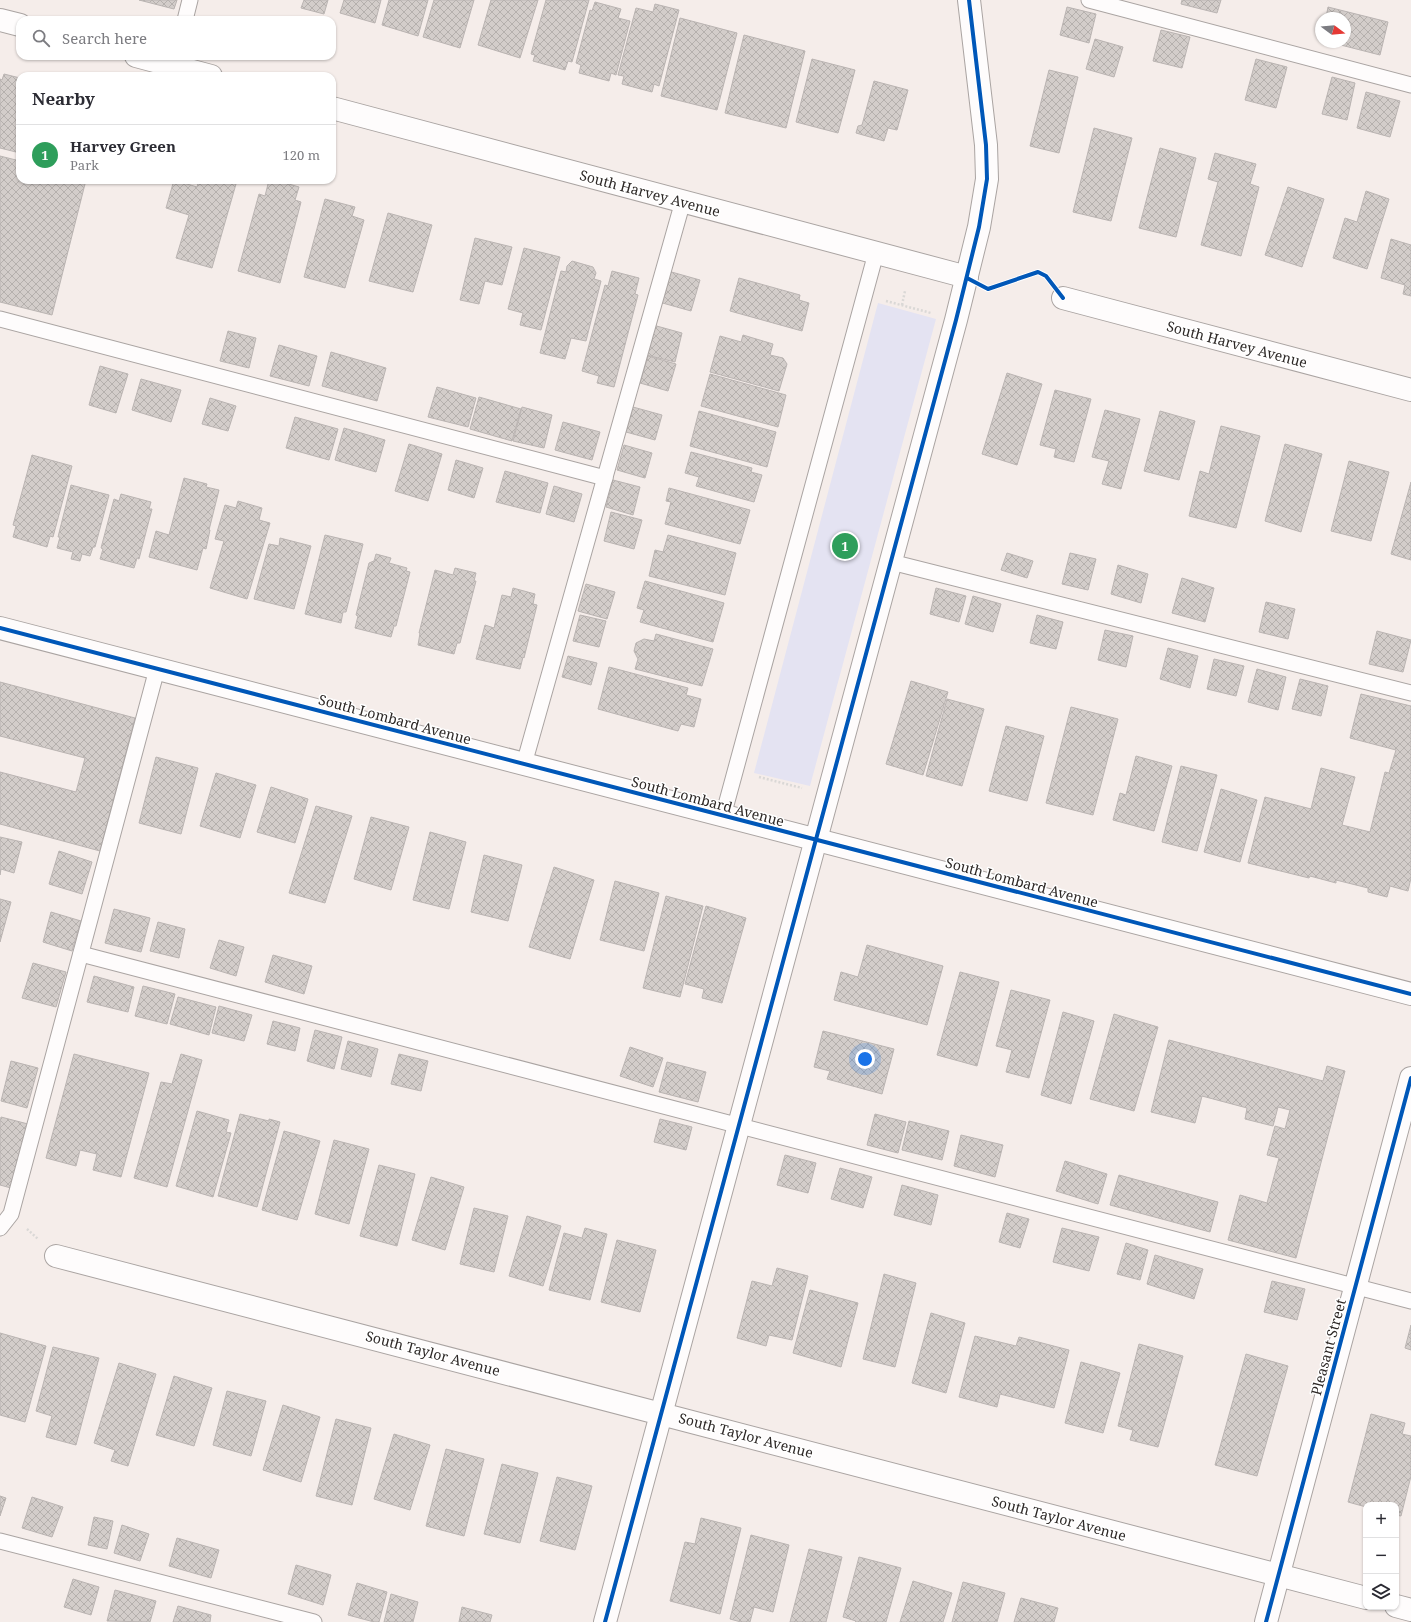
<!DOCTYPE html>
<meta charset="utf-8">
<style>
body{margin:0;font-family:"Noto Serif",serif;background:#f7f7f7;color:#2b2b33}
.controls{position:absolute;right:12px;bottom:12px;display:grid;overflow:hidden;border-radius:8px;box-shadow:0 1px 3px #0004}
.controls button{width:36px;height:36px;display:grid;place-items:center;padding:0;border:0;border-bottom:1px solid #e1e1e2;background:#fff;color:#2b2b33;font:20px sans-serif}
.compass{position:absolute;left:1315px;top:12px;width:36px;height:36px;border-radius:50%;background:#fff;box-shadow:0 1px 3px #0004;rotate:106deg}
.you{position:absolute;left:865px;top:1059px;width:14px;height:14px;margin:-10px;border:3px solid #fff;border-radius:50%;background:#1a73e8;box-shadow:0 0 0 6px #1a73e833}
.badge{display:grid;place-items:center;width:26px;height:26px;border-radius:50%;background:#d93025;color:#fff;font-size:13px;font-weight:700}
.pin{position:absolute;translate:-50% -50%;border:2px solid #fff;box-shadow:0 1px 4px #0006}
.list{margin:0;padding:0;list-style:none}
h2{display:flex;justify-content:space-between;align-items:center;height:52px;margin:0;padding:0 16px;font-size:17px}
h2 small{font-size:13px;font-weight:400;color:#7c7c81}
.list li{display:grid;grid-template-columns:26px 1fr auto;gap:12px;align-items:center;box-sizing:border-box;height:60px;padding:0 16px;border-top:1px solid #e1e1e2}
.list b{display:block;font-size:15px;white-space:nowrap}
.list p{margin:0;font-size:13px;white-space:nowrap;color:#7c7c81}
.list em{font-size:13px;font-style:normal;color:#7c7c81}
.icon{flex:none;width:22px;height:22px;fill:none;stroke:currentColor;stroke-width:2;stroke-linecap:round;stroke-linejoin:round}
.map{position:relative;flex:none;width:1411px;height:1622px;overflow:hidden}
.search{position:absolute;background:#fff;box-shadow:0 1px 3px #0004;left:16px;top:16px;width:320px;height:44px;display:flex;align-items:center;gap:10px;box-sizing:border-box;padding:0 14px;border-radius:12px;color:#7c7c81;font-size:15px}
.panel{position:absolute;background:#fff;box-shadow:0 1px 3px #0004;left:16px;top:72px;width:320px;height:112px;border-radius:12px}
.map>svg:first-child{display:block}
.green{fill:#e4e3f2}
.building{fill:url(#building-cross-hatch);stroke:#bab4b2}
.lines{fill:none;stroke-linecap:round;stroke-linejoin:round}
.lane-casing{stroke:#aaa4a2;stroke-width:17}
.street-casing{stroke:#aaa4a2;stroke-width:24}
.path{stroke:#dad8d6;stroke-width:2.5;stroke-dasharray:2 2;stroke-linecap:butt}
.lane{stroke:#fefcfc;stroke-width:15}
.street{stroke:#fefcfc;stroke-width:22}
.cycleway-casing{stroke:#fff;stroke-width:6}
.cycleway{stroke:#0057b8;stroke-width:4}
.labels{text-anchor:middle;dominant-baseline:central;stroke-width:3;stroke-linejoin:round;paint-order:stroke}
.street-label{font-size:14px;fill:#2d2826;stroke:#fff}
</style>
<div class="map">
<svg width="1411" height="1622" viewBox="0 0 1411 1622">
<defs>
<pattern id="building-cross-hatch" width="8" height="8" patternUnits="userSpaceOnUse"><rect width="8" height="8" fill="#d3cdca"/><path d="M0 0l8 8M0 8l8-8" fill="none" stroke="#b5b0ad"/></pattern>
</defs>
<rect width="100%" height="100%" fill="#f5edea"/>
<path class="green" d="M878,303L936,319L810,786L754,773Z"/>
<g class="building">
<path d="M139,0H177L174,9Z"/>
<path d="M304,0H328L324,14L301,8Z"/>
<path d="M344,0H381L375,23L340,13Z"/>
<path d="M389,0H428L418,36L382,25Z"/>
<path d="M434,0H474L460,48L423,37Z"/>
<path d="M491,0H538L520,58L478,45Z"/>
<path d="M546,0H589L572,62L568,61L565,70L533,61L535,55L531,54Z"/>
<path d="M1182,0H1221L1217,13L1181,4Z"/>
<path d="M595,2L621,9L618,18L630,21L616,75L611,73L609,81L579,73L581,65L576,63L590,10L592,11Z"/>
<path d="M655,4L679,10L659,86L654,84L652,92L622,84L624,76L618,75L636,8L653,12Z"/>
<path d="M1067,7L1096,14L1089,43L1060,35Z"/>
<path d="M1328,7L1388,22L1380,55L1329,42H1345V18H1326Z"/>
<path d="M680,18L737,33L717,110L661,96Z"/>
<path d="M1161,30L1190,37L1182,68L1153,61Z"/>
<path d="M744,35L805,51L786,128L725,113Z"/>
<path d="M1095,39L1123,47L1114,77L1086,69Z"/>
<path d="M812,59L855,70L838,133L796,122Z"/>
<path d="M1256,59L1287,67L1276,108L1245,100Z"/>
<path d="M1049,70L1078,77L1059,153L1030,146Z"/>
<path d="M4,74L20,78V147H17L16,152L0,148V79L2,80Z"/>
<path d="M1332,77L1355,83L1347,120L1322,114Z"/>
<path d="M874,81L908,90L897,130L888,128L884,141L856,133L858,126L862,125Z"/>
<path d="M1366,92L1400,101L1390,137L1357,128Z"/>
<path d="M1094,128L1132,138L1111,221L1073,212Z"/>
<path d="M1160,148L1196,158L1176,237L1139,228Z"/>
<path d="M1215,153L1256,164L1250,184L1259,187L1241,256L1201,245L1218,182L1208,179Z"/>
<path d="M0,156L20,161V180H86L52,315L0,302Z"/>
<path d="M174,180L197,187L199,180H222L236,184L212,268L176,258L189,215L166,208Z"/>
<path d="M269,180H275L299,187L295,200L301,202L280,283L238,271L259,194L265,196Z"/>
<path d="M1288,187L1324,199L1302,267L1265,255Z"/>
<path d="M1366,191L1389,199L1367,269L1333,258L1345,218L1357,222Z"/>
<path d="M325,199L355,207L352,216L364,220L345,288L304,277Z"/>
<path d="M388,213L432,225L413,292L369,281Z"/>
<path d="M475,238L512,247L502,285L485,281L479,304L460,300Z"/>
<path d="M1391,239L1411,245V296L1403,294L1405,285L1381,278Z"/>
<path d="M524,248L560,257L541,330L520,325L523,313L508,309Z"/>
<path d="M572,261L593,267L596,273L594,279L601,281L586,341L571,338L565,359L540,353L561,271L566,272L567,266Z"/>
<path d="M612,271L639,278L635,294L638,295L614,387L597,383L599,376L582,371L605,285L608,286Z"/>
<path d="M668,271L700,280L691,311L659,302Z"/>
<path d="M739,278L800,295L799,300L809,303L802,331L730,311Z"/>
<path d="M653,325L682,333L675,362L646,355Z"/>
<path d="M228,331L256,338L249,368L220,361Z"/>
<path d="M743,335L773,344L770,355L783,358L787,364L779,391L710,372L720,336L741,342Z"/>
<path d="M279,345L317,356L309,386L270,376Z"/>
<path d="M331,352L386,368L377,401L322,386Z"/>
<path d="M648,356L676,364L668,391L640,383Z"/>
<path d="M100,366L128,374L116,413L89,405Z"/>
<path d="M1007,373L1042,384L1017,465L982,454Z"/>
<path d="M710,374L786,395L778,427L701,406Z"/>
<path d="M141,379L181,390L171,422L132,410Z"/>
<path d="M437,387L476,398L468,427L428,417Z"/>
<path d="M1055,390L1091,399L1074,462L1054,457L1056,449L1040,445Z"/>
<path d="M479,397L521,409L512,441L470,429Z"/>
<path d="M210,398L236,406L228,431L202,424Z"/>
<path d="M522,407L552,415L544,448L513,441Z"/>
<path d="M633,407L662,415L655,440L626,432Z"/>
<path d="M1105,410L1140,419L1121,489L1102,484L1109,461L1092,457Z"/>
<path d="M699,411L776,432L767,467L690,446Z"/>
<path d="M1160,411L1195,421L1179,480L1144,471Z"/>
<path d="M295,417L338,429L329,460L286,448Z"/>
<path d="M563,422L600,432L592,460L555,450Z"/>
<path d="M1221,426L1260,436L1236,528L1189,516L1200,471L1209,474Z"/>
<path d="M344,428L385,440L376,472L335,460Z"/>
<path d="M409,444L442,454L428,501L395,491Z"/>
<path d="M1285,444L1322,454L1301,532L1265,521Z"/>
<path d="M624,445L652,453L645,478L617,470Z"/>
<path d="M691,452L752,468L751,472L762,475L754,502L696,486L699,477L685,473Z"/>
<path d="M32,455L72,466L53,537L50,536L47,547L13,537L16,526L13,525Z"/>
<path d="M456,460L483,468L474,498L448,490Z"/>
<path d="M1349,461L1389,472L1371,541L1331,531Z"/>
<path d="M505,471L548,483L540,513L496,502Z"/>
<path d="M184,478L207,484L206,487L219,490L209,530H210L206,549L203,548L197,570L149,557L156,531L169,535Z"/>
<path d="M613,480L640,487L633,515L606,507Z"/>
<path d="M1411,482V560L1391,554Z"/>
<path d="M71,485L109,495L95,547H93L90,556L82,554L80,561L71,559L73,552L57,548L60,537H58Z"/>
<path d="M554,486L582,494L574,522L546,514Z"/>
<path d="M669,488L750,510L740,544L665,524L671,502L666,501Z"/>
<path d="M121,494L151,502L149,509H152L139,559L137,558L134,568L100,559L103,549L101,548L114,499L119,501Z"/>
<path d="M238,501L262,508L259,520L270,523L247,599L210,588L224,541L215,539L225,505L236,508Z"/>
<path d="M611,512L642,520L634,549L604,541Z"/>
<path d="M325,535L363,544L346,612H343L341,623L305,614Z"/>
<path d="M668,535L736,553L725,595L649,576L655,550L663,552Z"/>
<path d="M280,538L311,546L294,609L254,599L269,544L279,546Z"/>
<path d="M1007,553L1033,561L1027,578L1001,570Z"/>
<path d="M1070,553L1096,559L1088,590L1062,584Z"/>
<path d="M376,554L391,558L389,563L407,568L406,571L410,572L396,626H394L391,637L355,628L358,616L356,615L369,563L374,561Z"/>
<path d="M1118,565L1148,574L1141,603L1111,594Z"/>
<path d="M455,568L476,573L474,581H476L460,643H457L454,654L418,645L420,633H419L435,570L453,575Z"/>
<path d="M1182,578L1214,588L1205,622L1172,613Z"/>
<path d="M645,581L724,603L713,642L640,622L644,610L637,608Z"/>
<path d="M586,584L615,592L607,619L578,611Z"/>
<path d="M513,588L535,594L533,604L537,605L524,658L523,657L520,669L476,659L485,625L494,628L502,595L511,597Z"/>
<path d="M936,588L966,596L959,622L930,614Z"/>
<path d="M973,596L1001,604L993,632L965,624Z"/>
<path d="M1266,602L1295,609L1288,639L1259,632Z"/>
<path d="M580,615L606,621L599,647L573,641Z"/>
<path d="M1037,615L1063,622L1056,649L1030,643Z"/>
<path d="M1105,630L1133,636L1126,667L1098,660Z"/>
<path d="M1377,631L1411,640L1403,672L1369,664Z"/>
<path d="M656,634L713,649L702,686L635,669L638,659L634,651L636,643L644,639L654,641Z"/>
<path d="M1168,648L1198,656L1190,688L1160,679Z"/>
<path d="M568,656L597,663L591,685L562,677Z"/>
<path d="M1214,659L1244,666L1236,696L1207,689Z"/>
<path d="M609,667L688,688L686,695L701,699L694,727L681,724L678,731L598,709Z"/>
<path d="M1257,669L1286,677L1278,710L1248,702Z"/>
<path d="M1300,679L1328,686L1321,716L1292,709Z"/>
<path d="M911,681L948,692L923,775L886,764Z"/>
<path d="M0,682L135,718L100,851L0,824V772L76,792L85,758L0,736Z"/>
<path d="M1361,694L1411,706V878L1408,891L1390,886L1387,897L1368,892V888L1336,880V883L1310,876L1309,878L1248,863L1265,797L1311,809L1321,768L1355,777L1342,825L1370,832L1385,772L1389,773L1396,750L1350,738Z"/>
<path d="M947,699L984,709L962,786L926,776Z"/>
<path d="M1071,707L1118,719L1093,815L1046,803Z"/>
<path d="M1006,726L1044,736L1027,801L989,791Z"/>
<path d="M1136,756L1172,766L1154,831L1113,820L1120,793L1126,795Z"/>
<path d="M156,757L198,768L181,834L139,823Z"/>
<path d="M1181,766L1217,775L1197,851L1162,842Z"/>
<path d="M216,773L256,785L240,838L200,826Z"/>
<path d="M271,787L308,799L295,843L257,832Z"/>
<path d="M1221,789L1257,800L1240,862L1204,852Z"/>
<path d="M316,806L352,816L325,903L289,893Z"/>
<path d="M371,817L409,827L391,890L354,879Z"/>
<path d="M430,832L466,842L449,909L413,900Z"/>
<path d="M0,837L22,842L14,873L1,869L0,875Z"/>
<path d="M59,851L92,862L82,894L49,884Z"/>
<path d="M484,855L522,865L508,921L471,912Z"/>
<path d="M554,867L594,880L570,959L529,947Z"/>
<path d="M615,881L659,893L644,951L600,940Z"/>
<path d="M666,896L703,906L680,997L643,988Z"/>
<path d="M0,899L11,902L0,942Z"/>
<path d="M706,906L746,918L722,1003L702,998L704,989L685,984Z"/>
<path d="M114,909L150,918L141,952L105,943Z"/>
<path d="M51,912L81,921L72,951L43,942Z"/>
<path d="M158,922L185,929L179,958L150,951Z"/>
<path d="M219,940L244,947L236,976L210,968Z"/>
<path d="M867,945L943,966L927,1025L834,1000L841,972L858,977Z"/>
<path d="M273,955L312,966L304,994L265,982Z"/>
<path d="M33,963L66,972L56,1007L22,998Z"/>
<path d="M960,972L999,982L977,1066L937,1055Z"/>
<path d="M94,976L134,987L128,1012L87,1002Z"/>
<path d="M143,986L175,994L167,1024L135,1016Z"/>
<path d="M1011,990L1050,1000L1029,1078L1006,1072L1012,1050L996,1046Z"/>
<path d="M178,997L216,1007L209,1035L170,1024Z"/>
<path d="M219,1006L252,1015L244,1041L212,1033Z"/>
<path d="M1063,1012L1094,1021L1071,1104L1041,1095Z"/>
<path d="M1114,1014L1158,1027L1134,1111L1090,1099Z"/>
<path d="M273,1021L300,1028L295,1051L267,1044Z"/>
<path d="M315,1030L342,1037L334,1069L307,1061Z"/>
<path d="M823,1031L894,1049L882,1094L827,1079L830,1071L814,1067Z"/>
<path d="M1169,1040L1323,1081L1327,1066L1345,1071L1296,1258L1228,1240L1240,1195L1267,1203L1279,1158L1267,1155L1275,1126L1285,1129L1290,1110L1278,1107L1273,1126L1245,1119L1247,1108L1202,1096L1195,1123L1151,1112Z"/>
<path d="M348,1041L378,1049L371,1077L341,1069Z"/>
<path d="M630,1047L663,1058L653,1087L620,1076Z"/>
<path d="M74,1054L149,1073L121,1177L93,1170L97,1154L80,1150L76,1166L46,1158Z"/>
<path d="M181,1054L202,1060L167,1187L134,1178L161,1082L172,1084Z"/>
<path d="M399,1054L428,1061L421,1091L391,1084Z"/>
<path d="M11,1061L38,1068L27,1108L1,1101Z"/>
<path d="M667,1062L706,1072L698,1102L659,1092Z"/>
<path d="M197,1111L229,1120L226,1132L231,1133L213,1197L176,1186Z"/>
<path d="M240,1114L269,1121V1119L280,1122L257,1207L218,1196Z"/>
<path d="M875,1114L906,1122L898,1153L867,1145Z"/>
<path d="M1,1117L28,1124L11,1188L0,1185V1123Z"/>
<path d="M660,1119L692,1127L686,1150L654,1142Z"/>
<path d="M909,1121L949,1131L942,1160L902,1150Z"/>
<path d="M284,1131L320,1141L297,1220L262,1210Z"/>
<path d="M961,1135L1003,1145L995,1177L954,1166Z"/>
<path d="M334,1140L369,1149L349,1224L315,1214Z"/>
<path d="M785,1155L816,1163L808,1193L777,1185Z"/>
<path d="M1065,1161L1107,1174L1098,1204L1056,1191Z"/>
<path d="M379,1165L415,1174L397,1246L360,1236Z"/>
<path d="M840,1168L872,1177L863,1208L831,1199Z"/>
<path d="M1119,1175L1218,1202L1210,1232L1110,1205Z"/>
<path d="M431,1177L464,1187L445,1250L412,1240Z"/>
<path d="M902,1185L938,1195L931,1225L894,1215Z"/>
<path d="M474,1208L508,1216L494,1272L460,1264Z"/>
<path d="M1007,1213L1029,1219L1020,1248L999,1242Z"/>
<path d="M527,1216L561,1226L543,1286L509,1276Z"/>
<path d="M585,1228L607,1234L590,1300L549,1290L564,1233L582,1238Z"/>
<path d="M1062,1228L1099,1237L1089,1271L1053,1262Z"/>
<path d="M617,1240L656,1250L640,1312L601,1302Z"/>
<path d="M1126,1243L1148,1250L1140,1280L1117,1274Z"/>
<path d="M1155,1255L1203,1269L1194,1299L1147,1284Z"/>
<path d="M777,1268L808,1276L792,1340L769,1335L766,1346L737,1338L752,1281L772,1286Z"/>
<path d="M884,1274L916,1283L895,1367L863,1359Z"/>
<path d="M1272,1281L1305,1289L1297,1320L1264,1312Z"/>
<path d="M810,1290L858,1303L841,1367L793,1353Z"/>
<path d="M931,1313L965,1323L946,1393L912,1383Z"/>
<path d="M1411,1325V1350L1405,1348Z"/>
<path d="M0,1333L46,1346L25,1422L0,1415Z"/>
<path d="M975,1336L1016,1346L1019,1337L1069,1350L1054,1408L1000,1394L997,1407L959,1397Z"/>
<path d="M1139,1344L1183,1356L1158,1447L1130,1440L1133,1430L1118,1426Z"/>
<path d="M53,1347L99,1358L76,1445L46,1437L52,1416L36,1411Z"/>
<path d="M1246,1354L1288,1366L1257,1476L1215,1465Z"/>
<path d="M1081,1362L1120,1373L1103,1433L1065,1423Z"/>
<path d="M119,1363L156,1374L128,1466L111,1461L115,1450L94,1443Z"/>
<path d="M174,1376L212,1388L194,1446L156,1435Z"/>
<path d="M227,1391L266,1401L251,1456L213,1445Z"/>
<path d="M283,1405L320,1417L301,1482L263,1470Z"/>
<path d="M1371,1414L1405,1423L1402,1434L1411,1436V1476L1401,1516L1396,1515V1505H1366V1507L1348,1502Z"/>
<path d="M336,1419L371,1428L352,1505L316,1496Z"/>
<path d="M394,1434L430,1445L410,1510L374,1499Z"/>
<path d="M446,1449L484,1459L464,1536L426,1526Z"/>
<path d="M502,1464L538,1473L520,1543L484,1534Z"/>
<path d="M557,1477L592,1486L575,1550L540,1541Z"/>
<path d="M0,1496L6,1498L0,1516Z"/>
<path d="M32,1497L63,1507L52,1537L22,1528Z"/>
<path d="M94,1517L113,1521L107,1549L88,1545Z"/>
<path d="M701,1518L741,1528L720,1614L670,1601L685,1542L695,1544Z"/>
<path d="M122,1525L149,1534L140,1561L114,1553Z"/>
<path d="M751,1535L789,1545L773,1612L754,1607L750,1622H741L730,1619Z"/>
<path d="M177,1538L219,1550L211,1578L169,1566Z"/>
<path d="M809,1549L842,1557L826,1622H790Z"/>
<path d="M859,1557L901,1568L886,1622H855L856,1621L843,1617Z"/>
<path d="M296,1565L331,1575L323,1605L288,1594Z"/>
<path d="M73,1579L99,1587L91,1615L64,1607Z"/>
<path d="M913,1581L952,1593L943,1622H900Z"/>
<path d="M963,1582L1005,1593L997,1622H952Z"/>
<path d="M357,1583L387,1592L379,1622H374L348,1615Z"/>
<path d="M115,1590L156,1601L150,1622L107,1621Z"/>
<path d="M391,1594L418,1602L413,1622H384Z"/>
<path d="M1021,1598L1058,1608L1054,1622H1014Z"/>
<path d="M178,1606L211,1615L210,1622H173Z"/>
<path d="M462,1607L492,1615L490,1622H459Z"/>
</g>
<g class="lines">
<defs>
<g id="lane">
<path d="M1089,0L1411,85"/>
<path d="M185,20L190,0"/>
<path d="M0,319L605,478"/>
<path d="M891,562L1411,693"/>
<path d="M524,764L683,201"/>
<path d="M723,816L876,253"/>
<path d="M81,954L1411,1301"/>
<path d="M0,1228L11,1214L157,669"/>
<path d="M0,1541L314,1622"/>
</g>
<g id="street">
<path d="M0,20L20,25"/>
<path d="M136,56L211,76"/>
<path d="M332,108L967,277"/>
<path d="M1063,298L1411,390"/>
<path d="M0,628L1411,994"/>
<path d="M56,1256L1366,1598"/>
<path d="M1396,1606L1411,1610"/>
<path d="M605,1622L956,320L979,227L987,179L986,145L969,0"/>
<path d="M1266,1622L1411,1078"/>
</g>
</defs>
<use href="#lane" class="lane-casing"/>
<use href="#street" class="street-casing"/>
<g class="path">
<path d="M886,301L931,313"/>
<path d="M902,305L905,291"/>
<path d="M759,777L802,788"/>
<path d="M27,1229L38,1239"/>
</g>
<use href="#lane" class="lane"/>
<use href="#street" class="street"/>
<defs>
<g id="cycleway">
<path d="M967,278L988,289L1038,272L1046,276L1063,298"/>
<path d="M0,628L1411,994"/>
<path d="M605,1622L956,320L979,227L987,179L986,145L969,0"/>
<path d="M1266,1622L1411,1078"/>
</g>
</defs>
<use href="#cycleway" class="cycleway-casing"/>
<use href="#cycleway" class="cycleway"/>
</g>
<g class="labels">
<g class="street-label">
<text transform="translate(650 193) rotate(15)">South Harvey Avenue</text>
<text transform="translate(1237 344) rotate(15)">South Harvey Avenue</text>
<text transform="translate(395 719) rotate(15)">South Lombard Avenue</text>
<text transform="translate(708 801) rotate(15)">South Lombard Avenue</text>
<text transform="translate(1022 882) rotate(15)">South Lombard Avenue</text>
<text transform="translate(1328 1347) rotate(-75)">Pleasant Street</text>
<text transform="translate(433 1353) rotate(15)">South Taylor Avenue</text>
<text transform="translate(746 1435) rotate(15)">South Taylor Avenue</text>
<text transform="translate(1059 1518) rotate(15)">South Taylor Avenue</text>
</g>
</g>
</svg>
<div class="controls">
<button>+</button>
<button>−</button>
<button><svg class="icon" aria-label="layers" viewBox="0 0 24 24"><path d="M12 4l9 5-9 5-9-5zM3 14l9 5 9-5"/></svg></button>
</div>
<svg class="compass" viewBox="-18 -18 36 36"><path d="M0-13l5 13h-10z" fill="#e53935"/><path d="M0 13l5-13h-10z" fill="#7c7c81"/></svg>
<div class="you"></div>
<div class="pin badge" style="left:845px;top:546px;background:#2e9e5b">1</div>
<div class="search"><svg class="icon" aria-label="search" viewBox="0 0 24 24"><circle cx="10" cy="10" r="6"/><path d="M15 15l6 6"/></svg>Search here</div>
<section class="panel">
<h2>Nearby<small></small></h2>
<ul class="list">
<li><span class="badge" style="background:#2e9e5b">1</span><div><b>Harvey Green</b><p>Park</p></div><em>120 m</em></li>
</ul>
</section>
</div>
